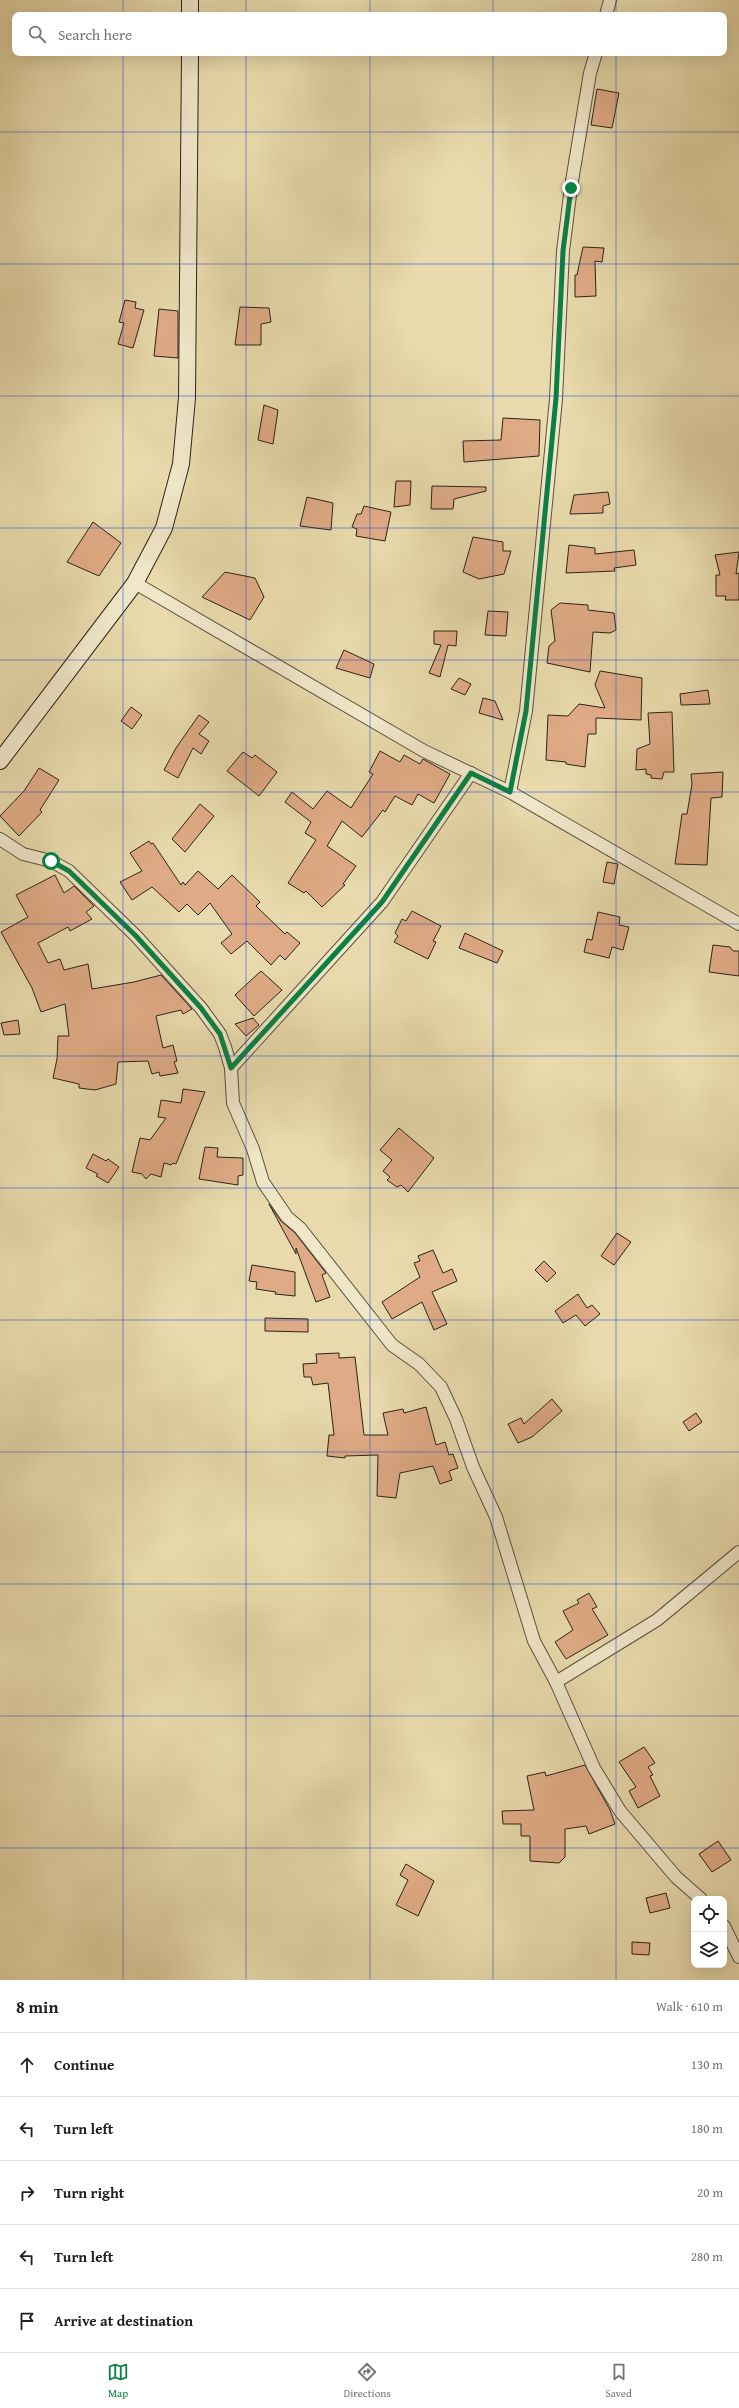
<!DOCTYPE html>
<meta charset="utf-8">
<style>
body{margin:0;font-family:"Gentium Book Plus",serif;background:#f2f2f2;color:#202124}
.controls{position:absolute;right:12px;bottom:12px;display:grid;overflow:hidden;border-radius:8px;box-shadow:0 4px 16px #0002}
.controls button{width:36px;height:36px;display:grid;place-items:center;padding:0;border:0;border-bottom:1px solid #e0e0e0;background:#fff;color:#202124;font:20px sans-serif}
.stop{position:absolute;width:12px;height:12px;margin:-9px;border:3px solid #0b8043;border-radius:50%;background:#fff}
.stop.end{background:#0b8043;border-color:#fff;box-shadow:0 1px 4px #0008}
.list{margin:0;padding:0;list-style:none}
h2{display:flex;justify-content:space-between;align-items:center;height:52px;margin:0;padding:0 16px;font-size:17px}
h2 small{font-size:13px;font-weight:400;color:#757577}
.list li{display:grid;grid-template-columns:26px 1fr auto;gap:12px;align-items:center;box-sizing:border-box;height:64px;padding:0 16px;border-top:1px solid #e0e0e0}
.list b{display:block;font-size:15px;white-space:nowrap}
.list em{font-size:13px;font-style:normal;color:#757577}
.icon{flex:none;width:22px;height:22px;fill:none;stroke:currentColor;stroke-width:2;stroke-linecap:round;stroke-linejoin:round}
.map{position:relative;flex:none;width:739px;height:1980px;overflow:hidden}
.search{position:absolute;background:#fff;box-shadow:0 4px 16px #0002;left:12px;right:12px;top:12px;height:44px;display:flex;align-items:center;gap:10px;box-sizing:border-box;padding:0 14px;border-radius:8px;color:#757577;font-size:15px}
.sheet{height:372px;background:#fff}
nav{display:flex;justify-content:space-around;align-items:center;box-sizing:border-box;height:56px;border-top:1px solid #e0e0e0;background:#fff;font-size:11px;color:#757577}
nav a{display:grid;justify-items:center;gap:2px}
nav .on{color:#0b8043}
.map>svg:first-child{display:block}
.building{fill:#dfab86;stroke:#2c221b}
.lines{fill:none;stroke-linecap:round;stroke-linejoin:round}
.street-casing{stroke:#5b503f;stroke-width:14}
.secondary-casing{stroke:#2c221b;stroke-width:18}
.street{stroke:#f0e7c9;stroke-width:12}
.secondary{stroke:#f0e7c9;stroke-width:16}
.route{stroke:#0b8043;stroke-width:5}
.grid{fill:none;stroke:#1d4ed8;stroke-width:1;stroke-opacity:0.55}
</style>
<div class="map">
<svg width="739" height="1980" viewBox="0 0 739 1980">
<rect width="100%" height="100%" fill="#e8daac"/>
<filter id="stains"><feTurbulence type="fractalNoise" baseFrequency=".005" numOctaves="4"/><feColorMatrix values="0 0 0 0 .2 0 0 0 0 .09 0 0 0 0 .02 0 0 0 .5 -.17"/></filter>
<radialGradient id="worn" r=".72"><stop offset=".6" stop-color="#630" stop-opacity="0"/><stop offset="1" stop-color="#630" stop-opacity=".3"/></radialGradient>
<g class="building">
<path d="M597,89L619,93L612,128L591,125Z"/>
<path d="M583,247L604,248L602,262L595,261L596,296L575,297V275H577Z"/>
<path d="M125,300L136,302L135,308L144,310L133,348L118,344L124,323L119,322Z"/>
<path d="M240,307L269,308L271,322L261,324V345H235Z"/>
<path d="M159,309L178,311V358L154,356Z"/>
<path d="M264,405L278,410L273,444L258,440Z"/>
<path d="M503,418L540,420L539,456L464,462L463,441L501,440Z"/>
<path d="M396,481H411L410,505L394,507Z"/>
<path d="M432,486L486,487V491L454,499L453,509H431Z"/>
<path d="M608,492L610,504L603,506V513L570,514L574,495Z"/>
<path d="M307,497L333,503L331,530L300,526Z"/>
<path d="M364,506L391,512L385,541L356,536L357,529L352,527L357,514H361Z"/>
<path d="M93,522L121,543L99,576L67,562Z"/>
<path d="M473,537L503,542V551H511L504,574L479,579L463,572Z"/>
<path d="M569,545L595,548V554L634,550L636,565L614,568L615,571L566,573Z"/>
<path d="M739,552L736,574L739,573V600H725L726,596H716V575H720L715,555Z"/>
<path d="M225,572L255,578L264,597L250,620L202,597Z"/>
<path d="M560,603L588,605V610L614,613L616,630L610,633L593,632L590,672L547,663L549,646L555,641L551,610Z"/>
<path d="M488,611L508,612L506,636L485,635Z"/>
<path d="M434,631H457L456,646L448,645L440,677L429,673L441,645L434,644Z"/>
<path d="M344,650L374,664L370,678L336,668Z"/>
<path d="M600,671L642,678L641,720L596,718V734H588L585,767L566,764V762L546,760L548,715L568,716L579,704L605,708L595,685Z"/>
<path d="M459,678L471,684L465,695L451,689Z"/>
<path d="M708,690L710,704L681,705L680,694Z"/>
<path d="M483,698L495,701L503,720L479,713Z"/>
<path d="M131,707L142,715L132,729L121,721Z"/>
<path d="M672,712L674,772H664L662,779L651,778V775L646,774V769L636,770L637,749L650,744L648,713Z"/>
<path d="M199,715L209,722L199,734L209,741L201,754L193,748L178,778L164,770L176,748Z"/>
<path d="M380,751L400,762L404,755L420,764L423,759L450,774L434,803L418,794L412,805L395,796L385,812L383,810L362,837L342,821L327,846L356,866L343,884L345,885L322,907L306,891L304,893L288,883L316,840L305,833L311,822L285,802L292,792L313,809L327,791L351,808L373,774L369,772Z"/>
<path d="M243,752L252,758L255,755L277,772L259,796L227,771Z"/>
<path d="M39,768L59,780L40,810L42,812L19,836L0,816L24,791Z"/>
<path d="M723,772L722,797L711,798L707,865L675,864L682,814H687L692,784L691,774Z"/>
<path d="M200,804L214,816L185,852L172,839Z"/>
<path d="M149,841L151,844L153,843L181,885L183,882L185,885L198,871L218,889L232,875L260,902L256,906L285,934L287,932L300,943L285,960L280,955L271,965L247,941L231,954L221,943L232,934L210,903L198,915L187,904L179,912L152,887L132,900L120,882L142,871L130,853Z"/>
<path d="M607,862L618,864L614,884L603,882Z"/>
<path d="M55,875L64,893L74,886L94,906L86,912L92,919L70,931L68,927L38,943L48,963L60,959L64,970L88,964L92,989L134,982L161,975L192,1009L183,1014L181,1010L156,1016L163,1048L173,1045L177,1061L174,1062L178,1073L160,1076L159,1072L152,1074L148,1061L118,1062L116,1084L95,1090L79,1088V1084L53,1078L57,1059L58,1036H69L65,1004L41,1012L32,988L1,932L28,917L16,895Z"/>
<path d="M412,911L441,926L433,941L436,942L428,959L394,942L398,936L395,933L402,919L406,921Z"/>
<path d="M598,912L620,917L619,925L629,927L623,950L612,947L609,958L584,952L587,939L592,940Z"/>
<path d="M465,933L503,951L497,963L459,948Z"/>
<path d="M713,945L730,947L733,951H739V976L709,972Z"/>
<path d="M261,971L282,990L254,1016L235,995Z"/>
<path d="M253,1018L259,1025L246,1036L235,1024Z"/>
<path d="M18,1020L20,1034L4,1035L1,1023Z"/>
<path d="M183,1089L205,1092L176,1164L173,1163L171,1165L164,1163L161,1177L151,1174L146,1179L142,1174L132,1172L140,1138L150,1140L166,1118L158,1117L161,1100L181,1103Z"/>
<path d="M399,1128L434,1158L408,1192L401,1185L397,1187L387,1180L390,1177L383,1171L392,1160L380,1150Z"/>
<path d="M205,1147L218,1148L217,1157L243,1158V1175L238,1176V1185L199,1179Z"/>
<path d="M93,1154L106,1161L108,1159L119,1167L108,1183L96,1176L98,1174L86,1168Z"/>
<path d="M269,1204L281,1221L295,1233L326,1273L322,1275L330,1297L316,1302L296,1248V1254Z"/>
<path d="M617,1233L631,1242L614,1265L601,1256Z"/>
<path d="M433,1250L443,1273L452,1269L457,1281L432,1292L447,1324L434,1330L422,1302L392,1319L382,1302L420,1277L414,1263L420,1261L418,1256Z"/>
<path d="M544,1261L556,1273L547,1282L535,1270Z"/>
<path d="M252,1265L295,1272V1296L275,1294L276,1292L256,1289L257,1282L249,1281Z"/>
<path d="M578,1294L587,1308L592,1305L600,1314L585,1326L576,1315L563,1323L555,1311Z"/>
<path d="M265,1318L308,1319V1332L265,1331Z"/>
<path d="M339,1353V1358L355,1357L364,1435H388L383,1413L403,1409L404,1413L426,1407L436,1445L445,1442L449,1455L453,1454L458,1468L449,1471L452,1480L440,1484L433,1466L400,1473L396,1498L377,1496L378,1455L345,1456V1458L327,1456L329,1435H334L328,1383L313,1385L311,1377H304L303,1364L317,1363L316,1354Z"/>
<path d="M552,1399L562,1411L532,1437L518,1443L508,1424L521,1418L524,1424Z"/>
<path d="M696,1413L702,1422L689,1431L683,1422Z"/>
<path d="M589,1593L597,1607L592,1609L608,1635L566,1659L555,1642L573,1630L563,1611L579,1603L577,1600Z"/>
<path d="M644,1747L655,1763L648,1767L653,1775L650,1776L660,1796L638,1808L629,1791L636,1787L619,1762Z"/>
<path d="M585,1765L610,1810L615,1824L589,1834L586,1826L565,1829V1857L559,1863L530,1861V1836H521V1824H503L502,1811L534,1810L527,1776L545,1772L546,1776Z"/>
<path d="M718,1841L731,1860L712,1872L699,1854Z"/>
<path d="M406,1864L434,1881L418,1916L396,1905L408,1880L400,1875Z"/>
<path d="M666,1893L670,1908L650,1913L646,1898Z"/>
<path d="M632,1942L650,1943L649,1955L632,1954Z"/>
</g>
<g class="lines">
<defs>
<g id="street">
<path d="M606,15L610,0"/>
<path d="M135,583L424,751L510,792L739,924"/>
<path d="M510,792L526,711L556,399L563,251L571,187L590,73L596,53"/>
<path d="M0,839L23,854L51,861L69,871L136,936L201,1008L220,1034L225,1047L231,1068L233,1103L253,1149L263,1182L287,1217L300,1228L392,1345L419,1364L441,1387L456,1419L473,1467L496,1517L534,1641L556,1682L594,1768L620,1811L676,1877L701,1899"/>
<path d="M231,1068L382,902L471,773"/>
<path d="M556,1682L657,1620L739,1552"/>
<path d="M724,1926L739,1957"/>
</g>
<g id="secondary">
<path d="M190,15V0"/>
<path d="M0,761L135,583L164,528L181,464L187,398L190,53"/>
</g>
</defs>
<use href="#street" class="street-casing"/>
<use href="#secondary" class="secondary-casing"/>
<use href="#street" class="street"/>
<use href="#secondary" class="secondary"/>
</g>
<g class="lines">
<path class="route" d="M51,861L69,871L136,936L201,1008L220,1034L231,1068L382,902L471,773L510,792L526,711L556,398L563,251L571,188"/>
</g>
<path class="grid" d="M123,0V15M246,0V15M370,0V15M493,0V15M616,0V15M123,53V1980M246,53V1980M370,53V1980M493,53V1980M616,53V1980M0,132H739M0,264H739M0,396H739M0,528H739M0,660H739M0,792H739M0,924H739M0,1056H739M0,1188H739M0,1320H739M0,1452H739M0,1584H739M0,1716H739M0,1848H739"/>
<rect width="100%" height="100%" filter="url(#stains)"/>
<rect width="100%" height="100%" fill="url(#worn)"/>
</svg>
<div class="controls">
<button><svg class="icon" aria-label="locate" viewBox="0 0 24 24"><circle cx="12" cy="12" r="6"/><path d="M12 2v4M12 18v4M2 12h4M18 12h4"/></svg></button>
<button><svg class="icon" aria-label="layers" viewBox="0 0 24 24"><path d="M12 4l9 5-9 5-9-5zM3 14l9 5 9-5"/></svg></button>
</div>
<div class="stop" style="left:51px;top:861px"></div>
<div class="stop end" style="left:571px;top:188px"></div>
<div class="search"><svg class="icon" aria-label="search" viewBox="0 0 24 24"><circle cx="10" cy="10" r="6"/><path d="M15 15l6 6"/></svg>Search here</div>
</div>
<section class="sheet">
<h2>8 min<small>Walk · 610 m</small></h2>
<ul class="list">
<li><svg class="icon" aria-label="ahead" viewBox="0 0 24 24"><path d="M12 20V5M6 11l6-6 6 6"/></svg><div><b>Continue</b></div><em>130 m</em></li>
<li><svg class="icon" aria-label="left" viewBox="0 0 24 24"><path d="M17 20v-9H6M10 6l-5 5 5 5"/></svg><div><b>Turn left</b></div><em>180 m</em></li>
<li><svg class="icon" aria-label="right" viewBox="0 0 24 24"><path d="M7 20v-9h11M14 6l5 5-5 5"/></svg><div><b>Turn right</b></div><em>20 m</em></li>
<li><svg class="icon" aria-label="left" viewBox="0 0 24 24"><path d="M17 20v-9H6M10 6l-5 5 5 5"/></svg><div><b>Turn left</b></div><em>280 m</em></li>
<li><svg class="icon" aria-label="arrive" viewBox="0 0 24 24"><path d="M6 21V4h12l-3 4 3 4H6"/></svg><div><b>Arrive at destination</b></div></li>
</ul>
</section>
<nav>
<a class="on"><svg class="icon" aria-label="map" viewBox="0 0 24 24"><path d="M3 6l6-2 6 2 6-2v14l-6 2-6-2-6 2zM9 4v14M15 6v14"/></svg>Map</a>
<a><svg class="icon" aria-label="directions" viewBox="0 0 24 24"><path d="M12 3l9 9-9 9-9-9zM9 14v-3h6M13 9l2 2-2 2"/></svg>Directions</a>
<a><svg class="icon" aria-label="saved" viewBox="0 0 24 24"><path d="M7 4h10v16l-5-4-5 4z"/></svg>Saved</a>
</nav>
